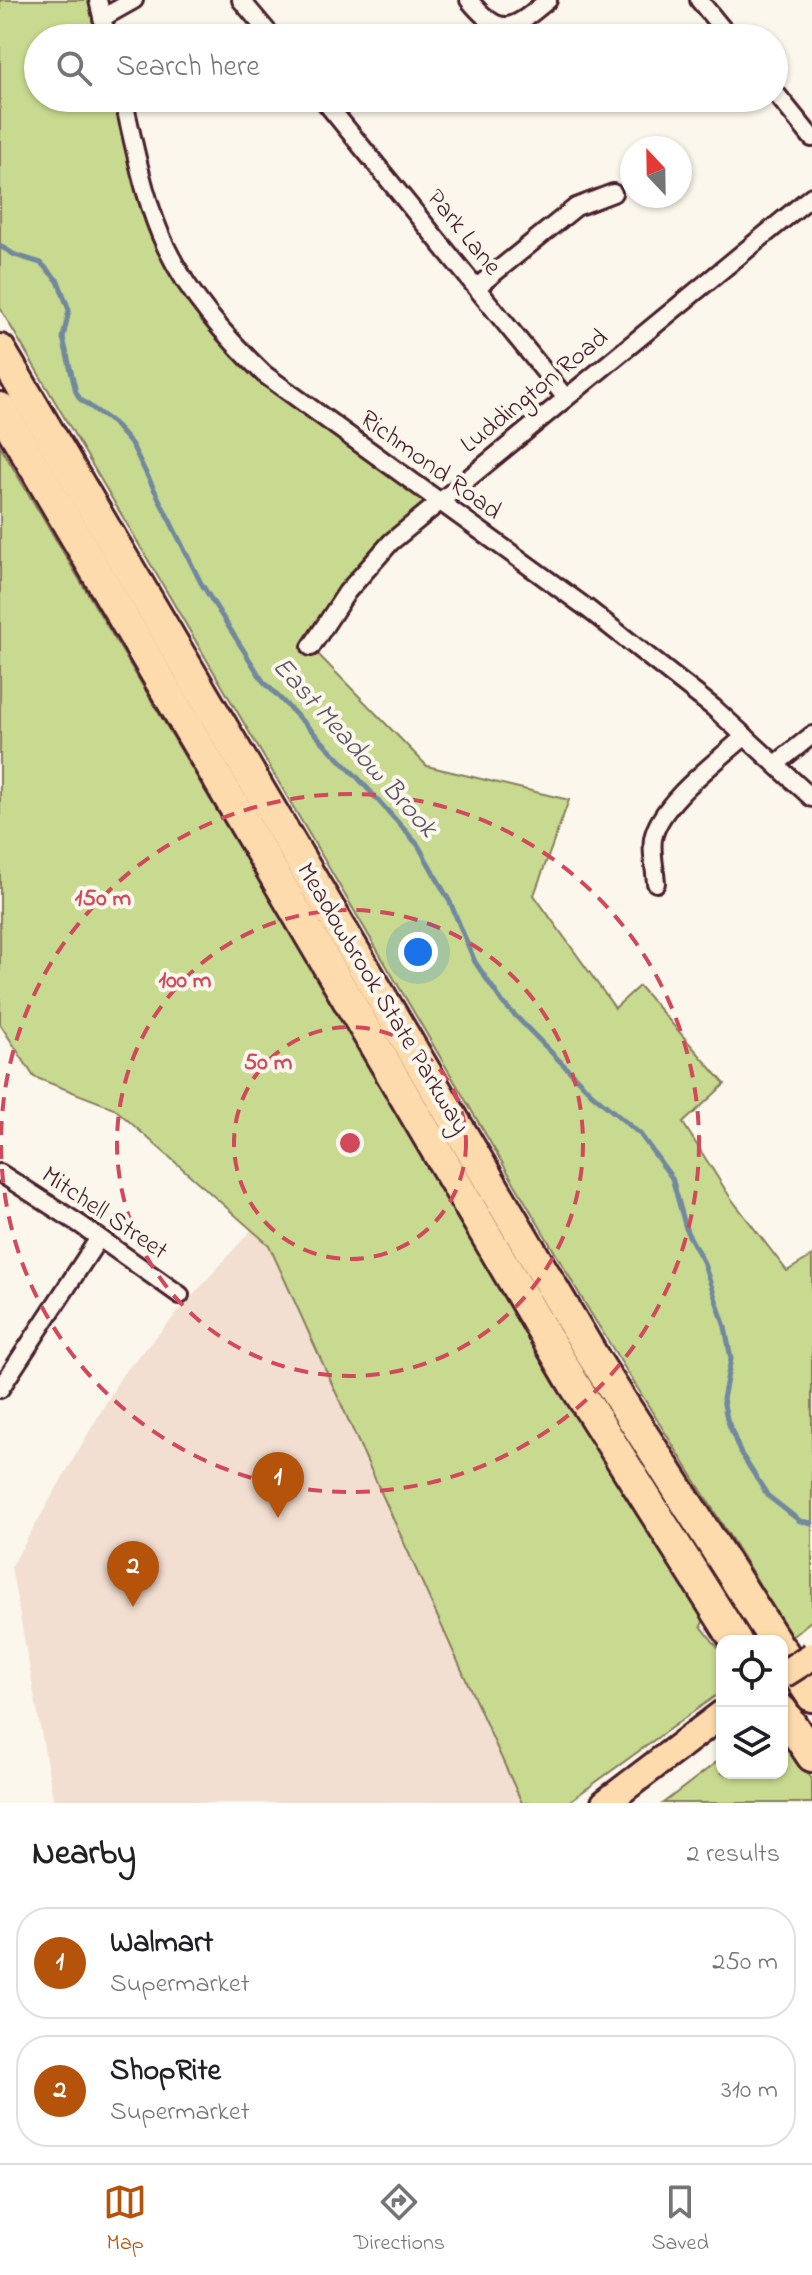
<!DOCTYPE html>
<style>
body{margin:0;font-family:"Indie Flower",sans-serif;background:#f2f2f2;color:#202124}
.controls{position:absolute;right:24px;bottom:24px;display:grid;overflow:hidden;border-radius:16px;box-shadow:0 2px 6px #0004}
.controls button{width:72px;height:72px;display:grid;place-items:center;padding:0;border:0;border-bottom:2px solid #e0e0e0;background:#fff;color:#202124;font:40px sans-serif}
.compass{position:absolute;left:620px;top:136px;width:72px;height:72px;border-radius:50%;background:#fff;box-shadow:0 2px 6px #0004;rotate:338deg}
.you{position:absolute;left:418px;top:952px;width:28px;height:28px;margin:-20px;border:6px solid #fff;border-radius:50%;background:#1a73e8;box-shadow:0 0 0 12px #1a73e833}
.badge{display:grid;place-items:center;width:52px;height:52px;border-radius:50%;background:#b45309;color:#fff;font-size:26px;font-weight:700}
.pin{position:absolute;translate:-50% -66px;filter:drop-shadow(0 2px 4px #0008)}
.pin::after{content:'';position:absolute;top:42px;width:28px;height:24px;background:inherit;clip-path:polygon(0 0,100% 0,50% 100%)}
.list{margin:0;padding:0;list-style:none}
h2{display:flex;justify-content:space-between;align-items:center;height:104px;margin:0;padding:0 32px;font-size:34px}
h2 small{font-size:26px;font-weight:400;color:#757577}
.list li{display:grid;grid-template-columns:52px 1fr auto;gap:24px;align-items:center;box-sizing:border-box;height:112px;margin:0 16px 16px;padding:0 16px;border:2px solid #e0e0e0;border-radius:32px}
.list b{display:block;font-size:30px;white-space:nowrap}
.list p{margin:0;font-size:26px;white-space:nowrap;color:#757577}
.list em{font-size:26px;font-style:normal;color:#757577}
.icon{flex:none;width:44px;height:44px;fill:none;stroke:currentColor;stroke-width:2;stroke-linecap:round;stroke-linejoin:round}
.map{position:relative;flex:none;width:812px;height:1803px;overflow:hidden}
.search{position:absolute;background:#fff;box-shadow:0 2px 6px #0004;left:24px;right:24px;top:24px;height:88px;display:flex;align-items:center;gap:20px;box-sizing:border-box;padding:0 28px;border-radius:44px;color:#757577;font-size:30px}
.sheet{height:360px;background:#fff}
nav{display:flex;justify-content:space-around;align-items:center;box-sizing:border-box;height:112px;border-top:2px solid #e0e0e0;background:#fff;font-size:22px;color:#757577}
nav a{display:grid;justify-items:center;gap:4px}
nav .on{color:#b45309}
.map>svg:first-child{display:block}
.built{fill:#f3dfd2}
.green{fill:#c7da8f;stroke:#887c5d;stroke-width:2}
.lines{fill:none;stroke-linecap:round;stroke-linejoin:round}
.stream{stroke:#71889f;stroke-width:5}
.minor-casing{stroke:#4a1f2b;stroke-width:22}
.primary-casing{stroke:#4a1f2b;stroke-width:32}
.motorway-casing{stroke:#4a1f2b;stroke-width:36}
.minor{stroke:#fbf7ec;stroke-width:16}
.primary{stroke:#fedbac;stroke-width:26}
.motorway{stroke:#fedbac;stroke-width:30}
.primary-bridge-casing{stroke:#4a1f2b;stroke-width:32;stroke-linecap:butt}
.primary-bridge{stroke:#fedbac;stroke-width:26}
.ring{fill:none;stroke:#d1495b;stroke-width:4;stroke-dasharray:14 10}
.labels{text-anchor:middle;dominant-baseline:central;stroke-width:8;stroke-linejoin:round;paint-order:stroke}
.street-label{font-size:26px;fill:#4a1f2b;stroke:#fbf7ec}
.water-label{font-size:28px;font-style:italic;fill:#5e5465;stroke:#fbf7ec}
.centre{fill:#d1495b;stroke:#fbf7ec;stroke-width:4}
.ring-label{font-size:24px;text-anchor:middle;font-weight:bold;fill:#d1495b;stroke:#fbf7ec;stroke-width:8;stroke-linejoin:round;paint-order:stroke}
</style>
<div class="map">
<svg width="812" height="1803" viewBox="0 0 812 1803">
<rect width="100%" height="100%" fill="#fbf7ec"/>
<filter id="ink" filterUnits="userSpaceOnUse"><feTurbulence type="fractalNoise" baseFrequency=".0125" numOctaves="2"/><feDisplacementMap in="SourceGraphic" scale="16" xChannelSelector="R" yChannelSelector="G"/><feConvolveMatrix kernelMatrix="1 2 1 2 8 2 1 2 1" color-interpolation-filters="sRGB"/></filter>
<g filter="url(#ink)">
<path class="built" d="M252,1229L269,1245L522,1803H54L11,1567L122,1375Z"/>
<g class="green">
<path d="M0,0H98L107,38H38V98H123L165,246L224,335L438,503L391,542L311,647L427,766L569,800L534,895L615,1008L639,986L725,1084L683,1123L730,1197L787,1271L812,1256V1620L789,1639L757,1580L590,1312L0,308Z"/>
<path d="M0,446L603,1460L704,1619L701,1626L722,1653V1691L567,1803H522L269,1245L114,1108L34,1077L0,1024Z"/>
<path d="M782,1734L812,1779V1803H663L722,1758V1773H782Z"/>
</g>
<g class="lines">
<path class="stream" d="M0,246L15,255L41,263L58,281L69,310L63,338L76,392L80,399L113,423L132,445L201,583L263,681L359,779L418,845L450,902L475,962L503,1003L592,1094L640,1134L672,1178L687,1232L703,1261L725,1327L731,1359L723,1399L727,1419L740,1452L768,1496L800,1521L812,1523"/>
<defs>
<g id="minor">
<path d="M98,0L107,38"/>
<path d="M241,0L273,38"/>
<path d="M469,0C502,40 513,29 548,0"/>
<path d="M699,0L730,38"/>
<path d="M102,18L134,0"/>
<path d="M774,91L812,138"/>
<path d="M123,98C135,147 144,201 166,247C190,297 225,336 264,374L588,609L714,708L812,798"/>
<path d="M322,98L566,398"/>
<path d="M477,287L576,207L613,193"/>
<path d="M311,647L347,592L391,542L812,196"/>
<path d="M776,764L812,735"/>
<path d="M656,883C655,869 651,852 653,839C659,803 719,760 745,736"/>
<path d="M0,1173L81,1225L180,1295"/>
<path d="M0,1389L99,1238"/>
</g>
<path id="primary" d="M605,1803L722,1714"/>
<g id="motorway">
<path d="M0,350L595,1360L775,1641"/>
<path d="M0,408L574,1384L736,1641"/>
<path d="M782,1651L812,1696"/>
<path d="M782,1711L812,1756"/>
</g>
</defs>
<use href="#minor" class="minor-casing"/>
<use href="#primary" class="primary-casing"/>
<use href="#motorway" class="motorway-casing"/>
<use href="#minor" class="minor"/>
<use href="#primary" class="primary"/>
<use href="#motorway" class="motorway"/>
<defs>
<path id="primary-bridge" d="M782,1675L812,1656"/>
</defs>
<use href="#primary-bridge" class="primary-bridge-casing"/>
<use href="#primary-bridge" class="primary-bridge"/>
</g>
</g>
<g class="ring">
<circle cx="350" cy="1143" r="116"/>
<circle cx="350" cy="1143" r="233"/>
<circle cx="350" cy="1143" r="349"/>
</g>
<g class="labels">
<g class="street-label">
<text transform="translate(463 233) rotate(51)">Park Lane</text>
<text transform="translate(535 392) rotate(-39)">Luddington Road</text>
<text transform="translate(430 466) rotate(36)">Richmond Road</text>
<text transform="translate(382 999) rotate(59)">Meadowbrook State Parkway</text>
<text transform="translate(104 1214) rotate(34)">Mitchell Street</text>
</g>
<g class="water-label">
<text transform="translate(354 748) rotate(48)">East Meadow Brook</text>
</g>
</g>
<circle cx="350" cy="1143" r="12" class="centre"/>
<g class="ring-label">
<text x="103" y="905">150 m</text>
<text x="185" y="987">100 m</text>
<text x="268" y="1069">50 m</text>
</g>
</svg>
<div class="controls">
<button><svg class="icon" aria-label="locate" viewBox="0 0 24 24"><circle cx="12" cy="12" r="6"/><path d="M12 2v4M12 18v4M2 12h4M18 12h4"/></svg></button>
<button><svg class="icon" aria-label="layers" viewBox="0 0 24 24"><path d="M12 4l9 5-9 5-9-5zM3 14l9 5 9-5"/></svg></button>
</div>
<svg class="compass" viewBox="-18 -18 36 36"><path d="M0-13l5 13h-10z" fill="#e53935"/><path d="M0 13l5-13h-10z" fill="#757577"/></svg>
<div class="you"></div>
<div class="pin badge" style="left:278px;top:1518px">1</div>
<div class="pin badge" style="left:133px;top:1607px">2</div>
<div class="search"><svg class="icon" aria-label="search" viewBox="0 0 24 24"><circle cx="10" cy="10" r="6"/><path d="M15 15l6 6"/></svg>Search here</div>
</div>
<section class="sheet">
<h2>Nearby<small>2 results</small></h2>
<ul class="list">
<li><span class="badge">1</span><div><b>Walmart</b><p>Supermarket</p></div><em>250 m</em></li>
<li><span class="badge">2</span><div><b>ShopRite</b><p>Supermarket</p></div><em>310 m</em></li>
</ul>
</section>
<nav>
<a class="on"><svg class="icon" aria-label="map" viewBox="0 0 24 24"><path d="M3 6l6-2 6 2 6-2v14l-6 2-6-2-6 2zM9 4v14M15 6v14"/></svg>Map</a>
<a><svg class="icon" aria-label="directions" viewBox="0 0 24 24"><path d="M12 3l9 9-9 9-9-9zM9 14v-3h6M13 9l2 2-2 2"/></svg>Directions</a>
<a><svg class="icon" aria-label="saved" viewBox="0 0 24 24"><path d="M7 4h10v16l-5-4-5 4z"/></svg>Saved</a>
</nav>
